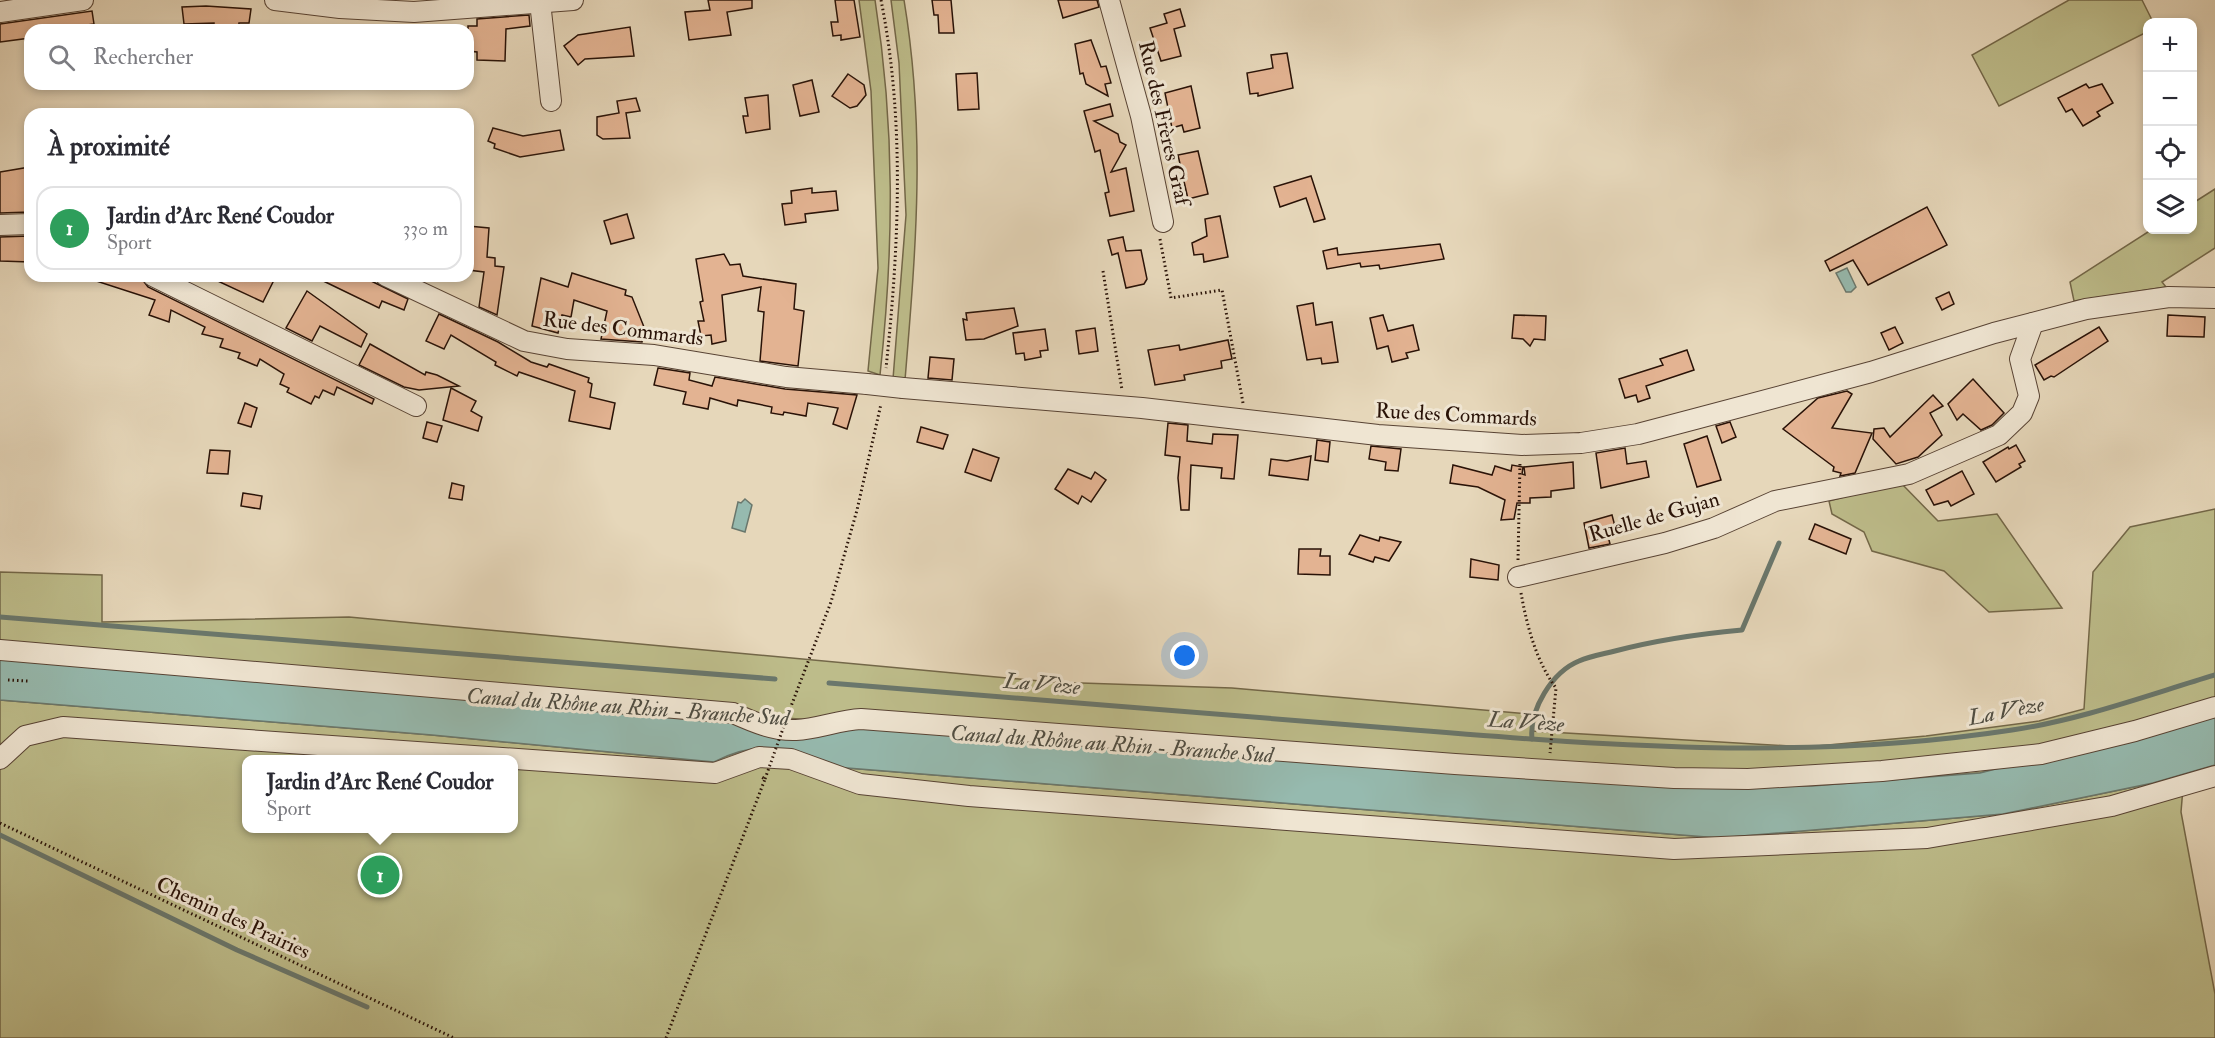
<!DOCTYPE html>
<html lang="fr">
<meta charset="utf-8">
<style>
body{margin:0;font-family:"IM FELL Double Pica",serif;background:#f7f7f7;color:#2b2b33}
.controls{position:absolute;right:18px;top:18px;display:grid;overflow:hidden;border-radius:12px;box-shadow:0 3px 9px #0003}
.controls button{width:54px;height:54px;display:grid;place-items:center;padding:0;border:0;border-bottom:2px solid #e1e1e2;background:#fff;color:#2b2b33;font:30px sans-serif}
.you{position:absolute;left:1185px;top:656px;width:21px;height:21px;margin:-15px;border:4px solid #fff;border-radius:50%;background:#1a73e8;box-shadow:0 0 0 9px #1a73e833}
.badge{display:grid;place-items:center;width:39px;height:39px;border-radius:50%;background:#db2777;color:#fff;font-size:20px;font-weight:700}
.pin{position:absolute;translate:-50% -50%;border:3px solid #fff;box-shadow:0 2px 6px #0006}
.popup{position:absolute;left:242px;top:755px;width:276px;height:78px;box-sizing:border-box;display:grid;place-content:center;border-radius:12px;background:#fff;filter:drop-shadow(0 2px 4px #0005);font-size:20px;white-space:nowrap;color:#7c7c81}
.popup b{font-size:22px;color:#2b2b33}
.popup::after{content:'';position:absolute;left:50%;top:100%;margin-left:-12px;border:12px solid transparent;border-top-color:#fff}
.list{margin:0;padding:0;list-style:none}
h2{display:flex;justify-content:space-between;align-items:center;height:78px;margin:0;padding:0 24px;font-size:26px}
h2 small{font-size:20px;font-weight:400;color:#7c7c81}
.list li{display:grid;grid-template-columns:39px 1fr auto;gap:18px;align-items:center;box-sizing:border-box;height:84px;margin:0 12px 12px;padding:0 12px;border:2px solid #e1e1e2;border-radius:18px}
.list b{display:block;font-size:22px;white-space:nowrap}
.list p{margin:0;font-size:20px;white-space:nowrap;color:#7c7c81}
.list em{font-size:20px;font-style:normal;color:#7c7c81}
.icon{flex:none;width:33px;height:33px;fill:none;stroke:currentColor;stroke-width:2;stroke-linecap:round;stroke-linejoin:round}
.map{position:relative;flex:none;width:2215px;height:1038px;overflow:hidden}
.search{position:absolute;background:#fff;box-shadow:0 3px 9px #0003;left:24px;top:24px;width:450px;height:66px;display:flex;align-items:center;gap:15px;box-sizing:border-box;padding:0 21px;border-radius:18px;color:#7c7c81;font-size:22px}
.panel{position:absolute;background:#fff;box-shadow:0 3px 9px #0003;left:24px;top:108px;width:450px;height:174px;border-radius:18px}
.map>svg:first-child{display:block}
.green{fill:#bdbc8a;stroke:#736748;stroke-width:1.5;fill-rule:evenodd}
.water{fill:#96baaf;stroke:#6a776c;stroke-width:1.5}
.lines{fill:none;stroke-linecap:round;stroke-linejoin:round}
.stream{stroke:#6a776c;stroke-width:5}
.building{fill:#e3b392;stroke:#291207;stroke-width:1.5}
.minor-casing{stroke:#584334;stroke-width:22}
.path{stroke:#291207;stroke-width:3;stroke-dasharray:1.5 3;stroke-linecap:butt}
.minor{stroke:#efe5d2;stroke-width:20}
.minor-bridge-casing{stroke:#584334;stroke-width:22;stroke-linecap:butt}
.path-bridge{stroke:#291207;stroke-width:3;stroke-dasharray:1.5 3;stroke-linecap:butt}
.minor-bridge{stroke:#efe5d2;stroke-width:20}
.labels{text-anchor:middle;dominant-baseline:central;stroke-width:6;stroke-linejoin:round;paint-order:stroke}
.street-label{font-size:21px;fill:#291207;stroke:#efe5d2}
.water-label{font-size:22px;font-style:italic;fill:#4f4d42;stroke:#efe5d2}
</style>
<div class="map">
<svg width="2215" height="1038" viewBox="0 0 2215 1038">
<rect width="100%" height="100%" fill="#e6d7ba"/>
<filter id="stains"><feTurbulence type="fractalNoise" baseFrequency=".00333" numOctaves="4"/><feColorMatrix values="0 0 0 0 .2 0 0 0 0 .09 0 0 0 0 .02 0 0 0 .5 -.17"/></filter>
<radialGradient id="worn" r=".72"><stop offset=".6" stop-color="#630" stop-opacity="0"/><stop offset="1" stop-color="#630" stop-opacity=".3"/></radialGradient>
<g class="green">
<path d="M859,0H875C895,127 894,247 880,375L868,371L878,268L871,91Z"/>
<path d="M891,0H904C926,133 916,247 905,380L893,379L906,215L899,63Z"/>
<path d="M2069,0H2142L2153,22H2148L2147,32L1999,106L1972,55Z"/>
<path d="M2215,189V248L2162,282L2166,287L2074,301L2070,282L2151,230H2192L2193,203Z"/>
<path d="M1900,482L1938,521L1997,514L2062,608L1989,612L1944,571L1872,551L1864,532L1832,514L1829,501Z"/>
<path d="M2215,509V713L1980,773L1812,786L1707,787L0,659V572L102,575V622L349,617L1051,682L1232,688L1529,714L1532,731L1806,747L1926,736L2039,721L2084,709L2093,572L2130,527Z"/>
<path d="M0,700L432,735L714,762C759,738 791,748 835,767L1719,838L2003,814L2153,783L2215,765V785L2183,788L2181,812L2215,994V1038H0ZM246,760H514V828H246Z"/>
</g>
<g class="water">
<path d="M1847,268L1856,287L1851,292H1846L1836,273Z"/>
<path d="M745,499L752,505L745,532L732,528L738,502L741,503Z"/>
<path d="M0,659L728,714L748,725H846L1707,787L1812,786L1980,773L2215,713V765L2153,783L2003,814L1719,838L835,767C792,748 758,738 714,762L432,735L0,700Z"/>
</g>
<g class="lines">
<g class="stream">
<path d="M0,617L775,679"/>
<path d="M829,683C1016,698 1202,713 1389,728C1597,745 1804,762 2012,730C2081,720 2148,695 2215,675"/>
<path d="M1532,739C1529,710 1552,672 1579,661C1590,656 1603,654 1615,651C1657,640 1698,634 1742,630L1779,543"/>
<path d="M0,835L237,950L367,1007"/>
</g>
</g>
<g class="building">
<path d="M708,0H752V8L727,12L731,35L689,40L685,12L710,10Z"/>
<path d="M835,0H854L860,37L841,40V35L833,36L831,22H838Z"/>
<path d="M932,0H951L954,33H939L938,15H934Z"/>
<path d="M1058,0H1097L1099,7L1063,18Z"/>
<path d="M206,6L251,9L249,23H239L238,30H223V28H214V23L184,24L182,7Z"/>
<path d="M1180,9L1185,26L1174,29L1181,56L1161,61L1150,28L1167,23L1164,14Z"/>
<path d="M92,11L94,24L73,27L74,30H30V38L0,42V24Z"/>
<path d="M529,15L530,26L506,29L505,61L477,60V52L468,51V26H477V19Z"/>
<path d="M630,27L634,56L585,59L578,65L564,46L578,35Z"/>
<path d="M1091,40L1101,67L1106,66L1111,83L1105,84L1108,96L1086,84L1083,73L1080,74L1075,44Z"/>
<path d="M1287,53L1293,88L1258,96V93L1250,94L1247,73L1273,68L1271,55Z"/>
<path d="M977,73L979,109L958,110L956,74Z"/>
<path d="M848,74L864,85L866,95L857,106L850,108L832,96Z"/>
<path d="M812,80L819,112L800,116L793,85Z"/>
<path d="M2086,84L2089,88L2102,84L2113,103L2097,112L2100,116L2083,126L2072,109L2066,112L2058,98Z"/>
<path d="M1191,86L1200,128L1184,132L1182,125L1172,128L1165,93Z"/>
<path d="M768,95L770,129L746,133L743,116H748L745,98Z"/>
<path d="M636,98L640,111L626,113L630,138L603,139L597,135V117L619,113L617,101Z"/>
<path d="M1110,104L1113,116L1094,121L1118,134L1120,142L1126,145L1111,172L1126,168L1134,211L1110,216L1105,193L1109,192L1100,150L1095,152L1084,111Z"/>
<path d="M493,128L523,136L560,130L564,150L520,157L494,148L495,144L488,141Z"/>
<path d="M1198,151L1208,194L1188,199L1178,155Z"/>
<path d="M30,167V212L0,213V172Z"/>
<path d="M1311,176L1325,219L1314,222L1306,198L1280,207L1274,187Z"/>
<path d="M812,188V193L836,191L838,210L805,214L806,222L785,225L782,204L792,203L791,191Z"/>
<path d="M1927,207L1947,245L1868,285L1853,260L1830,271L1825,261Z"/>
<path d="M627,214L634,238L611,244L604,221Z"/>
<path d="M1220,216L1228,257L1204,262L1203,254L1194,255L1192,243L1207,236L1205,219Z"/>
<path d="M468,226L489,228L487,257L495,258V266L504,267L497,315L479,307L484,272L468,270Z"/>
<path d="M30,236V262L0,261V237Z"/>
<path d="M1123,237L1126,251L1141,250L1147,279L1144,284L1126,288L1118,253L1112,255L1108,240Z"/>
<path d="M1440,244L1444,259L1380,269L1379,265L1361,267L1360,263L1327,269L1323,251L1337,248L1338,255Z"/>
<path d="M724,254L730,265L740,264L743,276L796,284L794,309L804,311L798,366L760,361L764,312L758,311L761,287L722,295L726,341L712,344L711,335L701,336L698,321H704L700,302L703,301L696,259Z"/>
<path d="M572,273L626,290L625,295L632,297L644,327L642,342L601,339L607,311L574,300L571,317L562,315L558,333L532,326L541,278L568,287Z"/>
<path d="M90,276H134L142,279L148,287L374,399L372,404L337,387L334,395L323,390L319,398L315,396L311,404L287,392L289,388L280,384L284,374L260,359L257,366L238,358L240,353L220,347L223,339L202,334L205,327L171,310L169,322L149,315L155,300L90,279Z"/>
<path d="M207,276H276L263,302Z"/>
<path d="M313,276H361L408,299L404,310L382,301L379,308Z"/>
<path d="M307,291L367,334L361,347L320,326L312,341L286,328Z"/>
<path d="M1949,292L1954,304L1942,310L1936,298Z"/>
<path d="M1313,303L1316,325L1332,322L1338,362L1322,364L1321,358L1307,360L1297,306Z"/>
<path d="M1014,308L1018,326L984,339L966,340L963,319L967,320L966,313Z"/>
<path d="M439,314L498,342L531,362L547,367L549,364L589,378L588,382L592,384L590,397L615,403L610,429L569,421L575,391L519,372L517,376L495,365L496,362L451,335L444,349L426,341Z"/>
<path d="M1383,315L1388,331L1413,325L1419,350L1406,353L1408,358L1392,362L1388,346L1377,349L1370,318Z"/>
<path d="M1514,315L1546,316L1545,340L1534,339L1530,346L1523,339L1512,338Z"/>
<path d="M2168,315L2205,317L2204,337L2167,336Z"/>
<path d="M1895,327L1903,343L1889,350L1881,333Z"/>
<path d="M2099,327L2108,341L2054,377L2051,376L2044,380L2035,365Z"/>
<path d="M1095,328L1098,351L1079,354L1076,331Z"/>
<path d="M1045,329L1048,350L1040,351L1041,357L1025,360L1024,353L1016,354L1013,333Z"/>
<path d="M1228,340L1232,359L1221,361L1222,368L1184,375L1185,380L1155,385L1148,350L1179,345L1180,350Z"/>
<path d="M370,344L425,375L426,372L437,375L459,386L419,390L404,387L359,365Z"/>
<path d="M1687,350L1694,370L1646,386L1650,398L1638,402L1636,395L1625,398L1619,379L1663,365L1660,359Z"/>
<path d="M930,357L954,359L952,380L928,378Z"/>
<path d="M658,368L690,373L689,380L712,386L715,377L785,389L857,395L847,429L833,424L838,408L808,403L806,416L784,412L783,415L771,413L772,407L738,400L737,406L710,398L708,409L683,404L686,392L654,385Z"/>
<path d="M1973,379L2004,413L1992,425L1981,430L1963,414L1957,420L1948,404Z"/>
<path d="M451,388L476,401L471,411L482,417L478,431L443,420Z"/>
<path d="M1847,391L1852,394L1832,428L1872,433L1855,473L1840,476L1841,473L1833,471L1834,467L1783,429L1818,398Z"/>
<path d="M1933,395L1943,406L1930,413L1942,435L1918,457L1896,464L1873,439L1874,429L1884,428L1890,437Z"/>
<path d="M245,403L257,408L251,427L238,423Z"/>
<path d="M427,422L442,426L437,442L423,438Z"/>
<path d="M1730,422L1736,437L1722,443L1716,426Z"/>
<path d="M1168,423L1188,425L1187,441L1212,444L1213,434L1238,435L1234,479L1221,478L1222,468L1191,465L1189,510H1181L1178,478L1180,457L1165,455Z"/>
<path d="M921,427L948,435L943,449L917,442Z"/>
<path d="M1707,436L1721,480L1697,487L1684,444Z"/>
<path d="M1317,440L1330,442L1328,462L1315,460Z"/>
<path d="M2016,445L2025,461L2019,464L2021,467L1996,482L1983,462L2008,447L2009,449Z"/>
<path d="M1371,446L1401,449L1398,471L1385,470L1386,462L1369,459Z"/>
<path d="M1625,448L1627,464L1646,461L1649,477L1601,488L1596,453Z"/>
<path d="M973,449L999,458L991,481L965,472Z"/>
<path d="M210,450L230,451L228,474L207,473Z"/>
<path d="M1311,456L1308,480L1269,475L1271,459L1287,461Z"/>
<path d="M1573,462L1574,488L1551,491V497L1530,498V503H1517L1514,519L1501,520L1505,500L1478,487L1450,483L1453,465L1492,475L1495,466L1511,471L1512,465L1523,467L1522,474L1525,475L1524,467Z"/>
<path d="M1068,469L1091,479L1095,472L1106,480L1091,502L1082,496L1078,504L1055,489Z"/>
<path d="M1962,471L1974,494L1951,506L1948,501L1934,505L1926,490Z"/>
<path d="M452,483L464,486L462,500L449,498Z"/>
<path d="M243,493L262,496L260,509L241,506Z"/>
<path d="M1612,515L1617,534L1608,536L1610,544L1589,548L1584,523Z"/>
<path d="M1815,524L1851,539L1846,554L1809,539Z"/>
<path d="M1360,535L1379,541L1380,537L1401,542L1389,561L1375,557L1373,562L1349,554Z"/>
<path d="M1299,549H1321L1320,556H1330V575L1298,574Z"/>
<path d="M1471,559L1499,565L1498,580L1470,577Z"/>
</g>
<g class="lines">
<defs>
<g id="minor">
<path d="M275,0L340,8L414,12L573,0"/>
<path d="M1109,0L1141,116L1163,222"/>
<path d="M540,2L551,101"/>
<path d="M0,12L83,0"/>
<path d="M0,225L30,224"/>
<path d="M153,276L416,406"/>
<path d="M386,276L524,341L567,349L654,355L786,377L867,384"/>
<path d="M903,388L1142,408L1378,435L1522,445L1581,443L1638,434L1695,419L1871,372L1994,333L2086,309L2169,297L2215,298"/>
<path d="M1518,577L1665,543L1714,528L1775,501L1909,474L1999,435L2022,413L2029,396L2020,359L2033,323"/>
<path d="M0,650L733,713C753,722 774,731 796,730C818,729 839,720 861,719L1455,764L1674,778L1748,779L1882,771L2041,754L2135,731L2215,707"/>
<path d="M0,759L25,736L63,727L715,773L759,757L791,759L860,784L969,796L1674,849L1927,838L2112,806L2215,776"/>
</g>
</defs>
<use href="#minor" class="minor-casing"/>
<g class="path">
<path d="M881,0C905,120 899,247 886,368"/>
<path d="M1160,239L1171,298L1222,290L1243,403"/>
<path d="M1103,271L1122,390"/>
<path d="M1518,560L1520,462"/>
<path d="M1521,593C1527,626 1536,661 1556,688L1550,753"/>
<path d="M8,680L28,681"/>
<path d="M790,709L831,602L857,510L881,404"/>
<path d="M0,823L454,1038"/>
<path d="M666,1038L765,779L760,776"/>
</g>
<use href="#minor" class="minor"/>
<defs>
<path id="minor-bridge" d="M867,384L903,388"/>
</defs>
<use href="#minor-bridge" class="minor-bridge-casing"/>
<path class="path-bridge" d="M765,779L790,709"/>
<use href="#minor-bridge" class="minor-bridge"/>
</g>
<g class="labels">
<g class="street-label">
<text transform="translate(1164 123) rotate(77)">Rue des Frères Graf</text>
<text transform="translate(623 329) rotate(7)">Rue des Commards</text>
<text transform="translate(1456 415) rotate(3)">Rue des Commards</text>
<text transform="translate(1654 517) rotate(-16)">Ruelle de Gujan</text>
<text transform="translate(233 918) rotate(25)">Chemin des Prairies</text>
</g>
<g class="water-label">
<text transform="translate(1042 684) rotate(5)">La Vèze</text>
<text transform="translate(628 707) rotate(4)">Canal du Rhône au Rhin - Branche Sud</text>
<text transform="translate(2006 711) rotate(-11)">La Vèze</text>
<text transform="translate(1526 722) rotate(4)">La Vèze</text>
<text transform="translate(1112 744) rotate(4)">Canal du Rhône au Rhin - Branche Sud</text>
</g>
</g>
<rect width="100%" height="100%" filter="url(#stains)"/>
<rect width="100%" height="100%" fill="url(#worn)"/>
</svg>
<div class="controls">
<button>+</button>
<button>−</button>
<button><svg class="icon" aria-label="locate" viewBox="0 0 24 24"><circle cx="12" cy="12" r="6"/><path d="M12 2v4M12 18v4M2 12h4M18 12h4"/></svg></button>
<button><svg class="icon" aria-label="layers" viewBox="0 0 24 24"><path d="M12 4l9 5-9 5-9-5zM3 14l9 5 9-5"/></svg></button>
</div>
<div class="you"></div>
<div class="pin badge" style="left:380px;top:875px;background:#2e9e5b">1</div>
<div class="popup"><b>Jardin d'Arc René Coudor</b>Sport</div>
<div class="search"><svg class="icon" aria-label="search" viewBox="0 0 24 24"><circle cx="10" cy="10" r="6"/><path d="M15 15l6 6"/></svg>Rechercher</div>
<section class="panel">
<h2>À proximité<small></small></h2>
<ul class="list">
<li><span class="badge" style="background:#2e9e5b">1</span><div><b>Jardin d'Arc René Coudor</b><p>Sport</p></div><em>330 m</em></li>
</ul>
</section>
</div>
